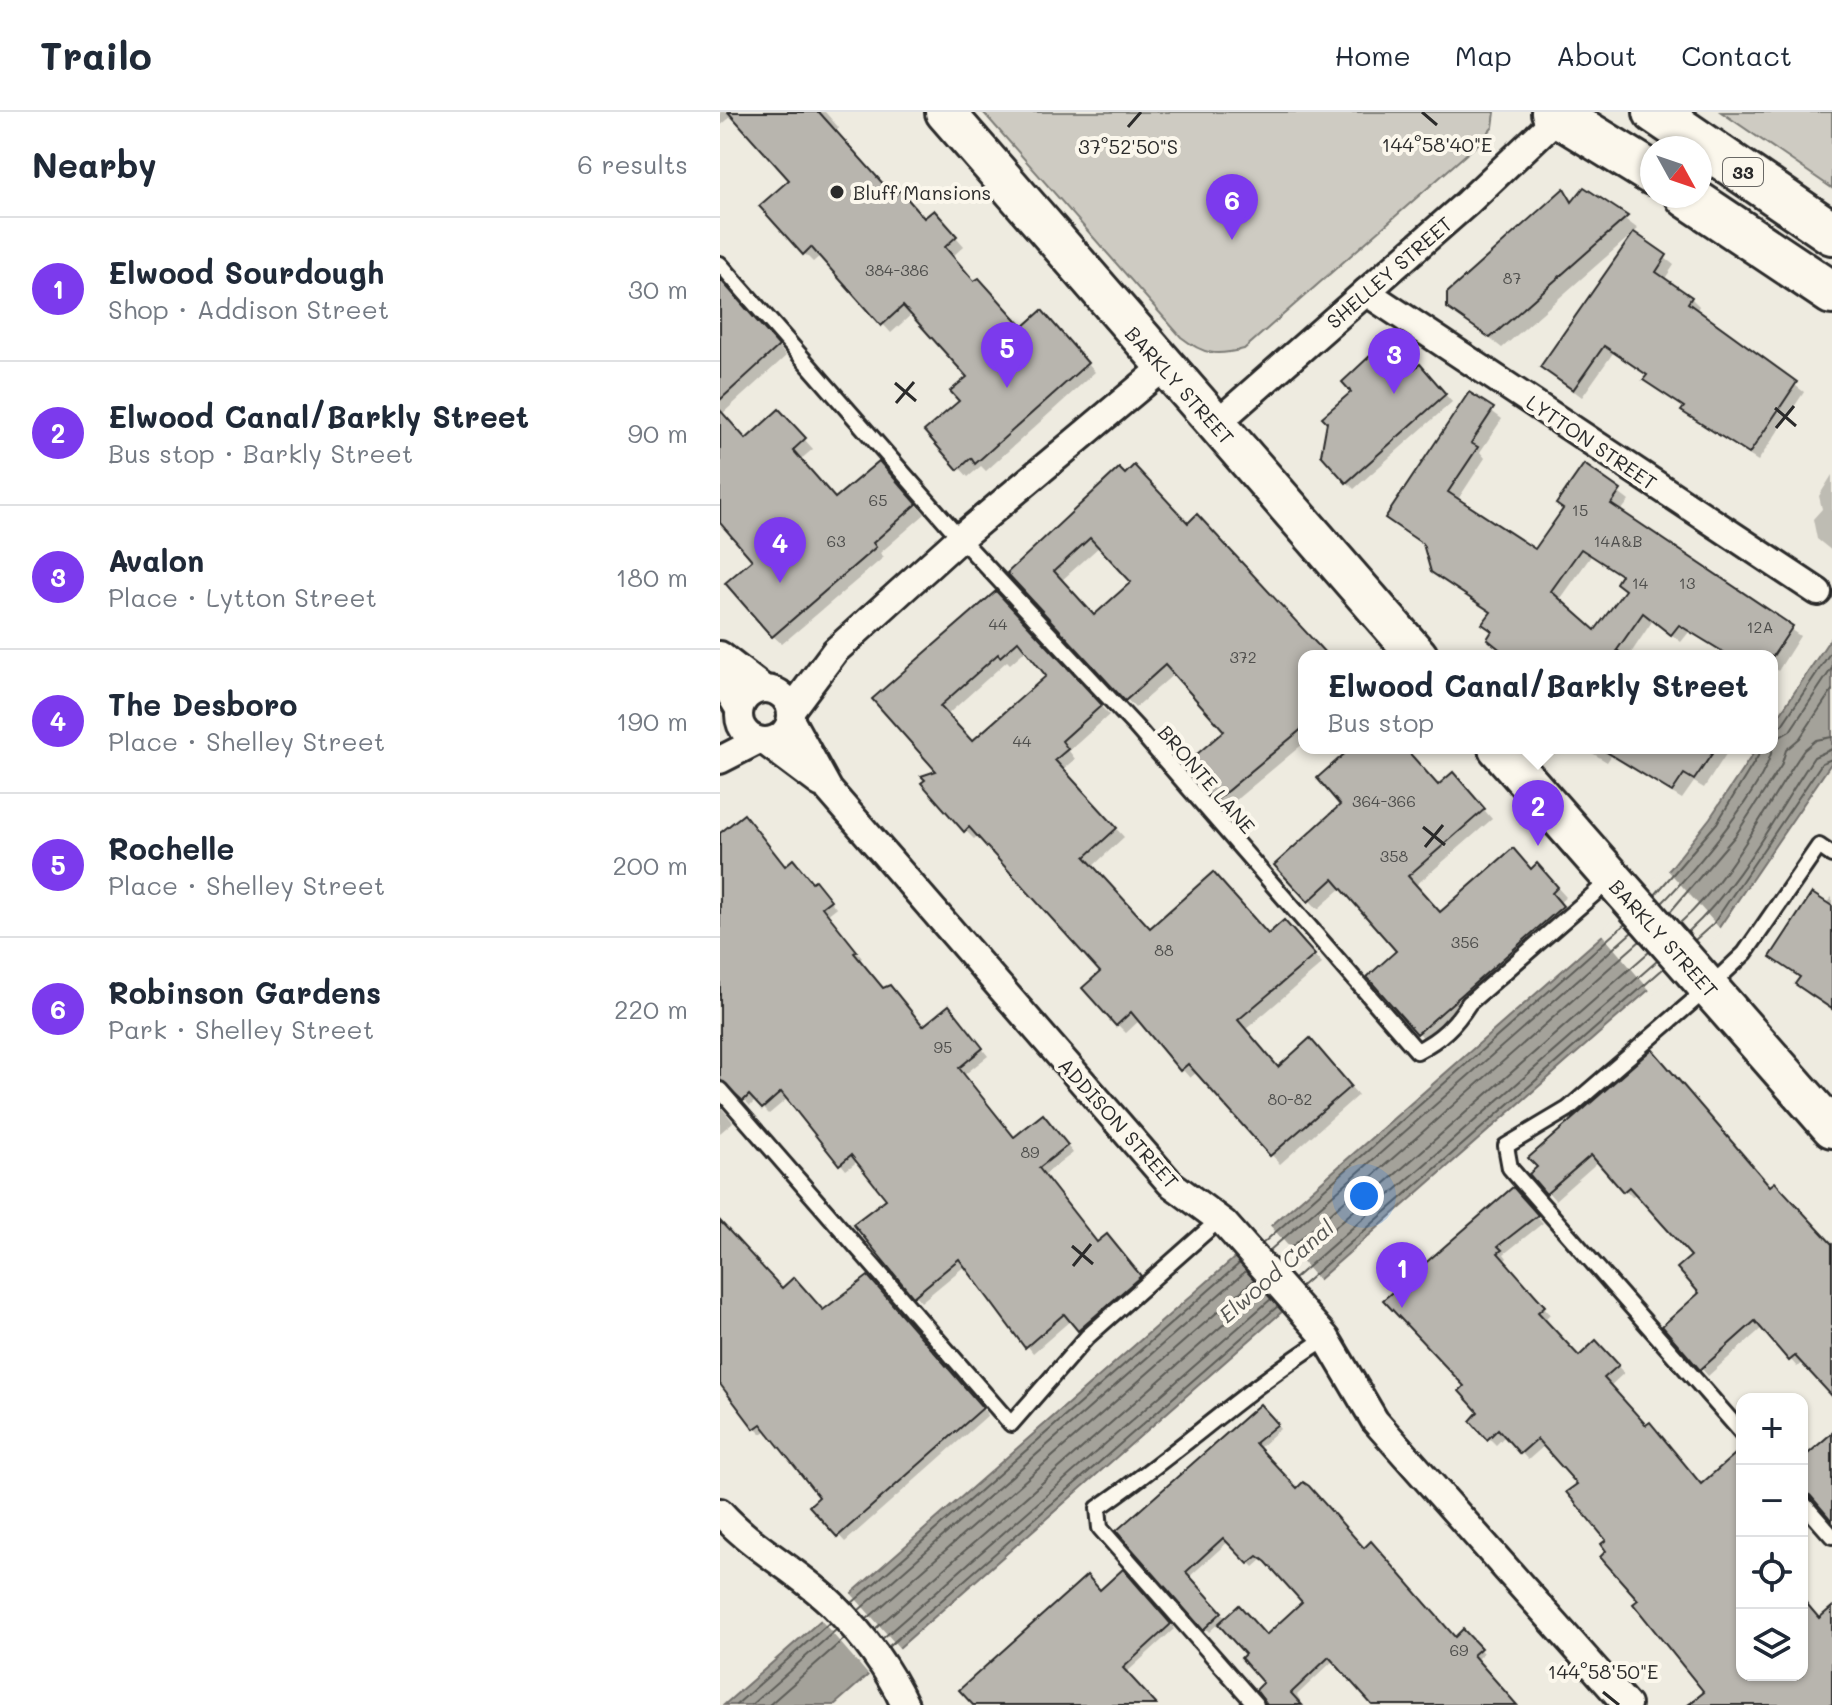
<!DOCTYPE html>
<meta charset="utf-8">
<style>
body{margin:0;font-family:Mali,sans-serif;background:#f2f2f3;color:#1f2937}
.controls{position:absolute;right:24px;bottom:24px;display:grid;overflow:hidden;border-radius:16px;box-shadow:0 2px 6px #0004}
.controls button{width:72px;height:72px;display:grid;place-items:center;padding:0;border:0;border-bottom:2px solid #e0e1e3;background:#fff;color:#1f2937;font:40px sans-serif}
.compass{position:absolute;left:920px;top:24px;width:72px;height:72px;border-radius:50%;background:#fff;box-shadow:0 2px 6px #0004;rotate:130deg}
.you{position:absolute;left:644px;top:1084px;width:28px;height:28px;margin:-20px;border:6px solid #fff;border-radius:50%;background:#1a73e8;box-shadow:0 0 0 12px #1a73e833}
.badge{display:grid;place-items:center;width:52px;height:52px;border-radius:50%;background:#7c3aed;color:#fff;font-size:26px;font-weight:700}
.pin{position:absolute;translate:-50% -66px;filter:drop-shadow(0 2px 4px #0008)}
.pin::after{content:'';position:absolute;top:42px;width:28px;height:24px;background:inherit;clip-path:polygon(0 0,100% 0,50% 100%)}
.popup{position:absolute;left:578px;top:538px;width:480px;height:104px;box-sizing:border-box;display:grid;place-content:center;border-radius:16px;background:#fff;filter:drop-shadow(0 2px 6px #0005);font-size:26px;white-space:nowrap;color:#747a83}
.popup b{font-size:30px;color:#1f2937}
.popup::after{content:'';position:absolute;left:50%;top:100%;margin-left:-16px;border:16px solid transparent;border-top-color:#fff}
.list{margin:0;padding:0;list-style:none}
h2{display:flex;justify-content:space-between;align-items:center;height:104px;margin:0;padding:0 32px;font-size:34px}
h2 small{font-size:26px;font-weight:400;color:#747a83}
.list li{display:grid;grid-template-columns:52px 1fr auto;gap:24px;align-items:center;box-sizing:border-box;height:144px;padding:0 32px;border-top:2px solid #e0e1e3}
.list b{display:block;font-size:30px;white-space:nowrap}
.list p{margin:0;font-size:26px;white-space:nowrap;color:#747a83}
.list em{font-size:26px;font-style:normal;color:#747a83}
.icon{flex:none;width:44px;height:44px;fill:none;stroke:currentColor;stroke-width:2;stroke-linecap:round;stroke-linejoin:round}
.map{position:relative;flex:none;width:1112px;height:1593px;overflow:hidden}
header{display:flex;align-items:center;gap:48px;box-sizing:border-box;height:112px;padding:0 40px;background:#fff;border-bottom:2px solid #e0e1e3}
header strong{font-size:38px}
nav{display:flex;gap:44px;margin-inline-start:auto;font-size:28px}
main{display:flex}
aside{flex:1;background:#fff}
.map>svg:first-child{display:block}
.green{fill:#cecbc2;stroke:#7c7b76;stroke-width:2}
.water{fill:#a4a29a;stroke:#74726e;stroke-width:2}
.pier{fill:#eeebe0}
.shadow{fill:#0003;fill-rule:evenodd}
.lines{fill:none;stroke-linecap:round;stroke-linejoin:round}
.shore{stroke:#5b5b57;stroke-width:2}
.building{fill:#b8b5ae;stroke:#2b2b2b;stroke-width:2;fill-rule:evenodd}
.lane-casing{stroke:#2b2b2b;stroke-width:20}
.street-casing{stroke:#2b2b2b;stroke-width:32}
.secondary-casing{stroke:#2b2b2b;stroke-width:44}
.primary-casing{stroke:#2b2b2b;stroke-width:48}
.lane{stroke:#fbf7ec;stroke-width:14}
.street{stroke:#fbf7ec;stroke-width:26}
.secondary{stroke:#fbf7ec;stroke-width:38}
.primary{stroke:#fbf7ec;stroke-width:42}
.ticks{fill:none;stroke:#2b2b2b;stroke-width:3}
.poi-dot{fill:#2b2b2b;stroke:#fbf7ec;stroke-width:3}
.labels{text-anchor:middle;dominant-baseline:central;stroke-width:8;stroke-linejoin:round;paint-order:stroke}
.number-label{font-size:16px;fill:#4e4e4c}
.shield{fill:#fbf7ec;stroke:#696865;stroke-width:2}
.shield-label{font-size:18px;font-weight:bold;fill:#2b2b2b}
.poi-label{font-size:20px;fill:#2b2b2b;stroke:#fbf7ec;text-anchor:start}
.street-label{font-size:20px;fill:#2b2b2b;stroke:#fbf7ec}
.water-label{font-size:22px;font-style:italic;fill:#555552;stroke:#fbf7ec}
.ticks-label{font-size:20px;text-anchor:middle;fill:#2b2b2b;stroke:#fbf7ec;stroke-width:8;stroke-linejoin:round;paint-order:stroke}
</style>
<header>
<strong>Trailo</strong>
<nav><a>Home</a><a>Map</a><a>About</a><a>Contact</a></nav>
</header>
<main>
<aside>
<h2>Nearby<small>6 results</small></h2>
<ul class="list">
<li><span class="badge">1</span><div><b>Elwood Sourdough</b><p>Shop · Addison Street</p></div><em>30 m</em></li>
<li><span class="badge">2</span><div><b>Elwood Canal/Barkly Street</b><p>Bus stop · Barkly Street</p></div><em>90 m</em></li>
<li><span class="badge">3</span><div><b>Avalon</b><p>Place · Lytton Street</p></div><em>180 m</em></li>
<li><span class="badge">4</span><div><b>The Desboro</b><p>Place · Shelley Street</p></div><em>190 m</em></li>
<li><span class="badge">5</span><div><b>Rochelle</b><p>Place · Shelley Street</p></div><em>200 m</em></li>
<li><span class="badge">6</span><div><b>Robinson Gardens</b><p>Park · Shelley Street</p></div><em>220 m</em></li>
</ul>
</aside>
<div class="map">
<svg width="1112" height="1593" viewBox="0 0 1112 1593">
<rect width="100%" height="100%" fill="#eeebe0"/>
<filter id="ink" filterUnits="userSpaceOnUse"><feTurbulence type="fractalNoise" baseFrequency=".0125" numOctaves="2"/><feDisplacementMap in="SourceGraphic" scale="16" xChannelSelector="R" yChannelSelector="G"/><feConvolveMatrix kernelMatrix="1 2 1 2 8 2 1 2 1" color-interpolation-filters="sRGB"/></filter>
<g filter="url(#ink)">
<g class="green">
<path d="M263,0H775L773,15L759,31L524,237C496,244 484,243 461,225Z"/>
<path d="M1001,0H1112V76Z"/>
</g>
<path class="water" d="M1112,524V650L998,817L114,1593H4L883,823L950,757L990,706L1037,636H1052V614Z"/>
<g class="pier">
<path d="M946,756L1002,819L933,882L880,820Z"/>
<path d="M548,1111L602,1172L566,1203L512,1142Z"/>
<path d="M129,1479L182,1539L151,1566L99,1506Z"/>
</g>
<g class="shadow">
<path d="M0,0H105L119,16L115,20L174,86L205,108L222,109L244,134L232,145L255,172L303,217L330,209L375,260L266,359L261,354L248,365L240,356L250,265L193,201L171,221L101,143L93,150L84,141L72,68L13,3L0,14Z"/>
<path d="M865,77L918,117L782,236L729,195L844,78L855,90Z"/>
<path d="M915,123L954,153L944,168L971,186L979,194L976,200L1084,280L1038,349L972,307L965,296L934,276L926,268L928,264L893,241L862,285L822,255Z"/>
<path d="M0,165L66,244L2,302L26,329L68,309L93,337L80,348L116,389L168,361L205,402L160,441L164,445L62,532L53,524L35,448L0,400Z"/>
<path d="M694,260L707,262L732,290L634,377L627,370Z"/>
<path d="M750,283L782,307L760,340L765,346L737,389L815,440L844,398L865,355L909,389L900,400L1080,524L1058,559L1052,555V544H1008L969,520L961,530L933,508L909,544H789L765,512L772,502L723,469L713,459L706,435L667,406ZM871,444L903,465L906,479L876,521L839,489Z"/>
<path d="M1112,363V439L1097,427L1093,407L1102,397L1099,384Z"/>
<path d="M405,365L468,413L477,405L609,544H584V631L505,697L466,655L507,619L455,561L415,596L289,461ZM380,434L414,470L374,505L341,469Z"/>
<path d="M284,490L389,603L349,639L355,647L342,658L404,725L372,755L431,818L548,824L573,819L602,852L525,918L558,957L598,938L638,983L560,1052L477,960L470,966L462,957L420,908L406,921L397,912L383,860L259,722L254,727L245,718L220,660L154,587ZM307,537L329,564L252,632L227,603L287,549L290,552Z"/>
<path d="M643,636H684L718,675L742,672L772,707L695,774L721,802L812,759L826,763L846,785L839,791L850,804L707,930L650,865L678,839L623,775L598,797L589,788Z"/>
<path d="M864,636H1010L984,676L974,670L962,687L891,644L887,650Z"/>
<path d="M0,724L101,777L116,796L107,803L142,846L139,848L163,878L203,916L235,902L268,944L244,963L295,1027L329,1011L353,1041L324,1063L378,1132L393,1131L426,1171L366,1224L351,1208L313,1241L246,1153L201,1190L195,1183L168,1087L138,1049L126,1058L68,986L49,1002L36,988L30,994L12,974L0,977Z"/>
<path d="M1112,785V898L1089,883L1078,872L1081,867L1053,845Z"/>
<path d="M932,940L1050,1076L1112,1135V1281L1083,1250L1077,1255L1043,1215L988,1264L945,1214L982,1181L974,1144L917,1081L912,1085L879,1049L835,1088L812,1062Z"/>
<path d="M0,994L13,1010L0,1021Z"/>
<path d="M800,1085L823,1111L784,1142L787,1146L784,1149L830,1202L823,1209L859,1247L883,1238L904,1261L890,1274L1022,1563H1082V1488L1100,1508L1112,1498V1593H987V1581L889,1439V1428L860,1372L825,1333L808,1348L786,1323L776,1333L752,1309L761,1300L747,1274L666,1188Z"/>
<path d="M0,1112L62,1178L103,1201L155,1173L268,1303L125,1430L92,1394L101,1386L48,1317L42,1322L36,1316L0,1269Z"/>
<path d="M540,1295L560,1317L538,1337L577,1379L735,1527L743,1520L763,1541L756,1548L796,1593H656L614,1548L577,1583L583,1593H549L546,1571L528,1542L500,1510L489,1520L399,1420ZM509,1429L534,1455L543,1447L584,1490L546,1525L507,1507L469,1465Z"/>
<path d="M1112,1324V1405L1097,1389L1087,1387L1082,1391V1350Z"/>
<path d="M403,1460L454,1517L406,1561L435,1593H256Z"/>
</g>
<g class="lines">
<g class="shore">
<path d="M1052,617L1062,613L1112,538"/>
<path d="M935,783L997,711L1043,636"/>
<path d="M942,791C970,763 1054,666 1053,629L1070,619L1112,556"/>
<path d="M950,800L1015,724L1061,654L1066,638L1080,626L1112,578"/>
<path d="M960,811C1012,765 1045,695 1084,638L1096,628L1112,625"/>
<path d="M968,820C1020,773 1055,703 1094,645L1112,637"/>
<path d="M975,828L993,812L1102,651L1112,647"/>
<path d="M542,1132L905,812"/>
<path d="M549,1139L912,820"/>
<path d="M557,1148L920,829"/>
<path d="M566,1158L929,840"/>
<path d="M574,1167L937,849"/>
<path d="M580,1175L944,856"/>
<path d="M132,1491L520,1151"/>
<path d="M139,1498L526,1159"/>
<path d="M147,1507L534,1168"/>
<path d="M155,1517L543,1178"/>
<path d="M162,1527L551,1187"/>
<path d="M168,1535L558,1194"/>
<path d="M16,1593L109,1511"/>
<path d="M31,1593L116,1518"/>
<path d="M49,1593L124,1527"/>
</g>
</g>
<g class="building">
<path d="M8,0H99L174,84L180,78L204,106L214,98L237,124L225,135L254,169L259,166L303,215L322,198L368,251L255,352L251,346L238,358L204,319L239,289L230,279L247,265L183,194L161,214L91,135L83,143L39,94L69,68Z"/>
<path d="M864,75L908,104L770,226L727,196V181L844,76L852,90Z"/>
<path d="M914,120L947,143L936,160L972,185L968,191L1077,270L1029,342L961,299L964,295L923,268L927,263L884,234L853,278L820,255Z"/>
<path d="M0,167L59,234L0,288Z"/>
<path d="M667,228L694,257L700,252L726,282L626,371L601,343L607,310L602,305L631,280L622,270Z"/>
<path d="M749,280L774,296L751,331L758,335L728,380L815,437L843,397L836,392L864,352L901,378L891,392L1073,514L1053,544H1010L959,513L951,523L923,501L897,538L904,544H788L767,527L772,519L762,512L771,500L711,460L703,432L665,406ZM861,437L901,463L896,471L905,478L875,518L831,479Z"/>
<path d="M59,297L86,326L73,338L115,386L159,349L197,392L153,431L156,435L52,525L5,471L32,448L0,411V298L26,327Z"/>
<path d="M414,353L468,411L477,402L608,544H584V615L494,690L463,654L504,619L445,553L405,589L287,461L399,356L405,362ZM370,426L411,470L374,503L334,459Z"/>
<path d="M276,479L382,593L342,629L348,637L335,648L397,716L365,745L430,816L493,760L548,822L564,808L595,843L518,908L558,955L590,926L631,974L550,1044L468,952L460,959L411,900L396,914L362,876L380,860L249,715L244,720L201,671L205,668L201,664L216,659L152,587ZM298,529L326,564L252,629L220,594L278,542L280,545Z"/>
<path d="M631,636H685L718,673L733,660L765,697L688,764L720,800L793,736L811,757L817,751L838,775L832,781L843,794L697,922L647,865L676,839L613,767L588,790L554,753L620,693L597,666Z"/>
<path d="M880,636H996L974,668L964,662L952,680Z"/>
<path d="M24,702L65,754L73,747L92,770L95,768L111,788L102,795L137,839L134,841L163,876L170,873L203,914L229,893L263,936L239,956L294,1025L323,1002L348,1033L319,1056L377,1130L387,1122L421,1164L358,1219L344,1202L305,1236L239,1147L193,1185L133,1112L166,1087L131,1043L119,1053L61,980L42,997L29,983L23,989L0,968V721Z"/>
<path d="M1092,781L1112,794V897L1075,872L1080,865L1050,845Z"/>
<path d="M932,937L1050,1074L1055,1070L1112,1132V1284L1075,1244L1069,1249L1035,1209L980,1258L942,1214L979,1181L957,1156L971,1144L909,1075L903,1080L871,1043L826,1082L809,1062L817,1055L808,1046Z"/>
<path d="M793,1075L818,1103L778,1134L782,1138L778,1141L825,1194L818,1200L859,1244L876,1228L899,1253L884,1266L926,1313L930,1310L981,1372L1022,1336V1563H1082V1486L1099,1506L1112,1495V1593H968L984,1580L913,1492L918,1488L880,1445L886,1439L881,1432L886,1428L846,1380L857,1372L817,1327L800,1342L778,1317L767,1328L750,1309L758,1300L739,1279L744,1274L663,1188Z"/>
<path d="M0,1109L62,1176L74,1165L103,1198L148,1164L263,1296L117,1425L89,1394L99,1385L41,1312L34,1317L0,1272Z"/>
<path d="M540,1292L558,1312L535,1331L577,1376L583,1370L589,1374L644,1436L651,1429L735,1525L743,1517L761,1536L753,1543L797,1593H652L609,1545L571,1581L582,1593H547L536,1578L543,1571L521,1546L525,1542L498,1512L519,1493L546,1523L582,1490L546,1450L538,1444L528,1452L503,1426L466,1460L502,1500L483,1518L396,1419Z"/>
<path d="M1112,1321V1409L1090,1383L1082,1380V1347Z"/>
<path d="M403,1457L451,1512L403,1556L437,1593H253L239,1578L367,1463L380,1478Z"/>
</g>
<g class="lines">
<defs>
<g id="lane">
<path d="M0,152L240,426L416,615L697,939C721,927 735,913 749,891L890,768"/>
<path d="M0,978L291,1312L367,1225L500,1107"/>
<path d="M1022,1321L790,1056L786,1034L848,997L988,876L1025,841L1099,734L1112,743"/>
<path d="M1082,1390L1112,1424"/>
<path d="M536,1593L380,1416L378,1396C457,1342 526,1277 606,1226"/>
</g>
<g id="street">
<path d="M646,180L1098,480"/>
<path d="M496,312L747,91L839,4"/>
<path d="M0,543L44,577"/>
<path d="M0,565L19,597"/>
<circle cx="45" cy="603" r="26"/>
<path d="M71,598L115,539L240,426L444,255"/>
<path d="M71,609L109,678L450,1071L504,1111L606,1226L655,1309L907,1593"/>
<path d="M44,629L100,671"/>
<path d="M0,648L37,629"/>
<path d="M0,1400C33,1437 79,1459 114,1494C143,1523 168,1556 185,1593"/>
</g>
<g id="secondary">
<path d="M225,0L698,544"/>
<path d="M778,636L1112,1016"/>
</g>
<g id="primary">
<path d="M833,0L932,61"/>
<path d="M935,0L1112,121"/>
<path d="M967,84L1112,181"/>
</g>
</defs>
<use href="#lane" class="lane-casing"/>
<use href="#street" class="street-casing"/>
<use href="#secondary" class="secondary-casing"/>
<use href="#primary" class="primary-casing"/>
<use href="#lane" class="lane"/>
<use href="#street" class="street"/>
<use href="#secondary" class="secondary"/>
<use href="#primary" class="primary"/>
</g>
</g>
<path class="ticks" d="M702,0L717,13M408,15L421,0M175,271L196,289M176,291L194,270M1055,296L1076,314M1056,316L1074,294M703,715L725,733M705,735L723,713M352,1134L373,1152M353,1154L371,1132M883,1580L899,1593"/>
<circle class="poi-dot" cx="117" cy="80" r="8"/>
<g class="labels">
<g class="number-label">
<text x="177" y="157">384-386</text>
<text x="792" y="165">87</text>
<text x="158" y="387">65</text>
<text x="860" y="397">15</text>
<text x="116" y="428">63</text>
<text x="898" y="428">14A&amp;B</text>
<text x="920" y="470">14</text>
<text x="967" y="470">13</text>
<text x="278" y="511">44</text>
<text x="1040" y="514">12A</text>
<text x="523" y="544">372</text>
<text x="302" y="628">44</text>
<text x="664" y="688">364-366</text>
<text x="674" y="743">358</text>
<text x="745" y="829">356</text>
<text x="444" y="837">88</text>
<text x="223" y="934">95</text>
<text x="570" y="986">80-82</text>
<text x="310" y="1039">89</text>
<text x="739" y="1537">69</text>
</g>
<rect class="shield" x="1003" y="46" width="40" height="28" rx="6"/>
<g class="shield-label">
<text x="1023" y="60">33</text>
</g>
<g class="poi-label">
<text x="133" y="80">Bluff Mansions</text>
</g>
<g class="street-label">
<text transform="translate(669 160) rotate(-41)">SHELLEY STREET</text>
<text transform="translate(460 273) rotate(48)">BARKLY STREET</text>
<text transform="translate(872 330) rotate(34)">LYTTON STREET</text>
<text transform="translate(487 667) rotate(49)">BRONTE LANE</text>
<text transform="translate(944 826) rotate(48)">BARKLY STREET</text>
<text transform="translate(399 1011) rotate(48)">ADDISON STREET</text>
</g>
<g class="water-label">
<text transform="translate(556 1159) rotate(-41)">Elwood Canal</text>
</g>
</g>
<g class="ticks-label">
<text x="717" y="40">144°58'40"E</text>
<text x="408" y="42">37°52'50"S</text>
<text x="883" y="1567">144°58'50"E</text>
</g>
</svg>
<div class="controls">
<button>+</button>
<button>−</button>
<button><svg class="icon" aria-label="locate" viewBox="0 0 24 24"><circle cx="12" cy="12" r="6"/><path d="M12 2v4M12 18v4M2 12h4M18 12h4"/></svg></button>
<button><svg class="icon" aria-label="layers" viewBox="0 0 24 24"><path d="M12 4l9 5-9 5-9-5zM3 14l9 5 9-5"/></svg></button>
</div>
<svg class="compass" viewBox="-18 -18 36 36"><path d="M0-13l5 13h-10z" fill="#e53935"/><path d="M0 13l5-13h-10z" fill="#747a83"/></svg>
<div class="you"></div>
<div class="pin badge" style="left:682px;top:1196px">1</div>
<div class="pin badge" style="left:818px;top:734px">2</div>
<div class="popup"><b>Elwood Canal/Barkly Street</b>Bus stop</div>
<div class="pin badge" style="left:674px;top:282px">3</div>
<div class="pin badge" style="left:60px;top:471px">4</div>
<div class="pin badge" style="left:287px;top:276px">5</div>
<div class="pin badge" style="left:512px;top:128px">6</div>
</div>
</main>
